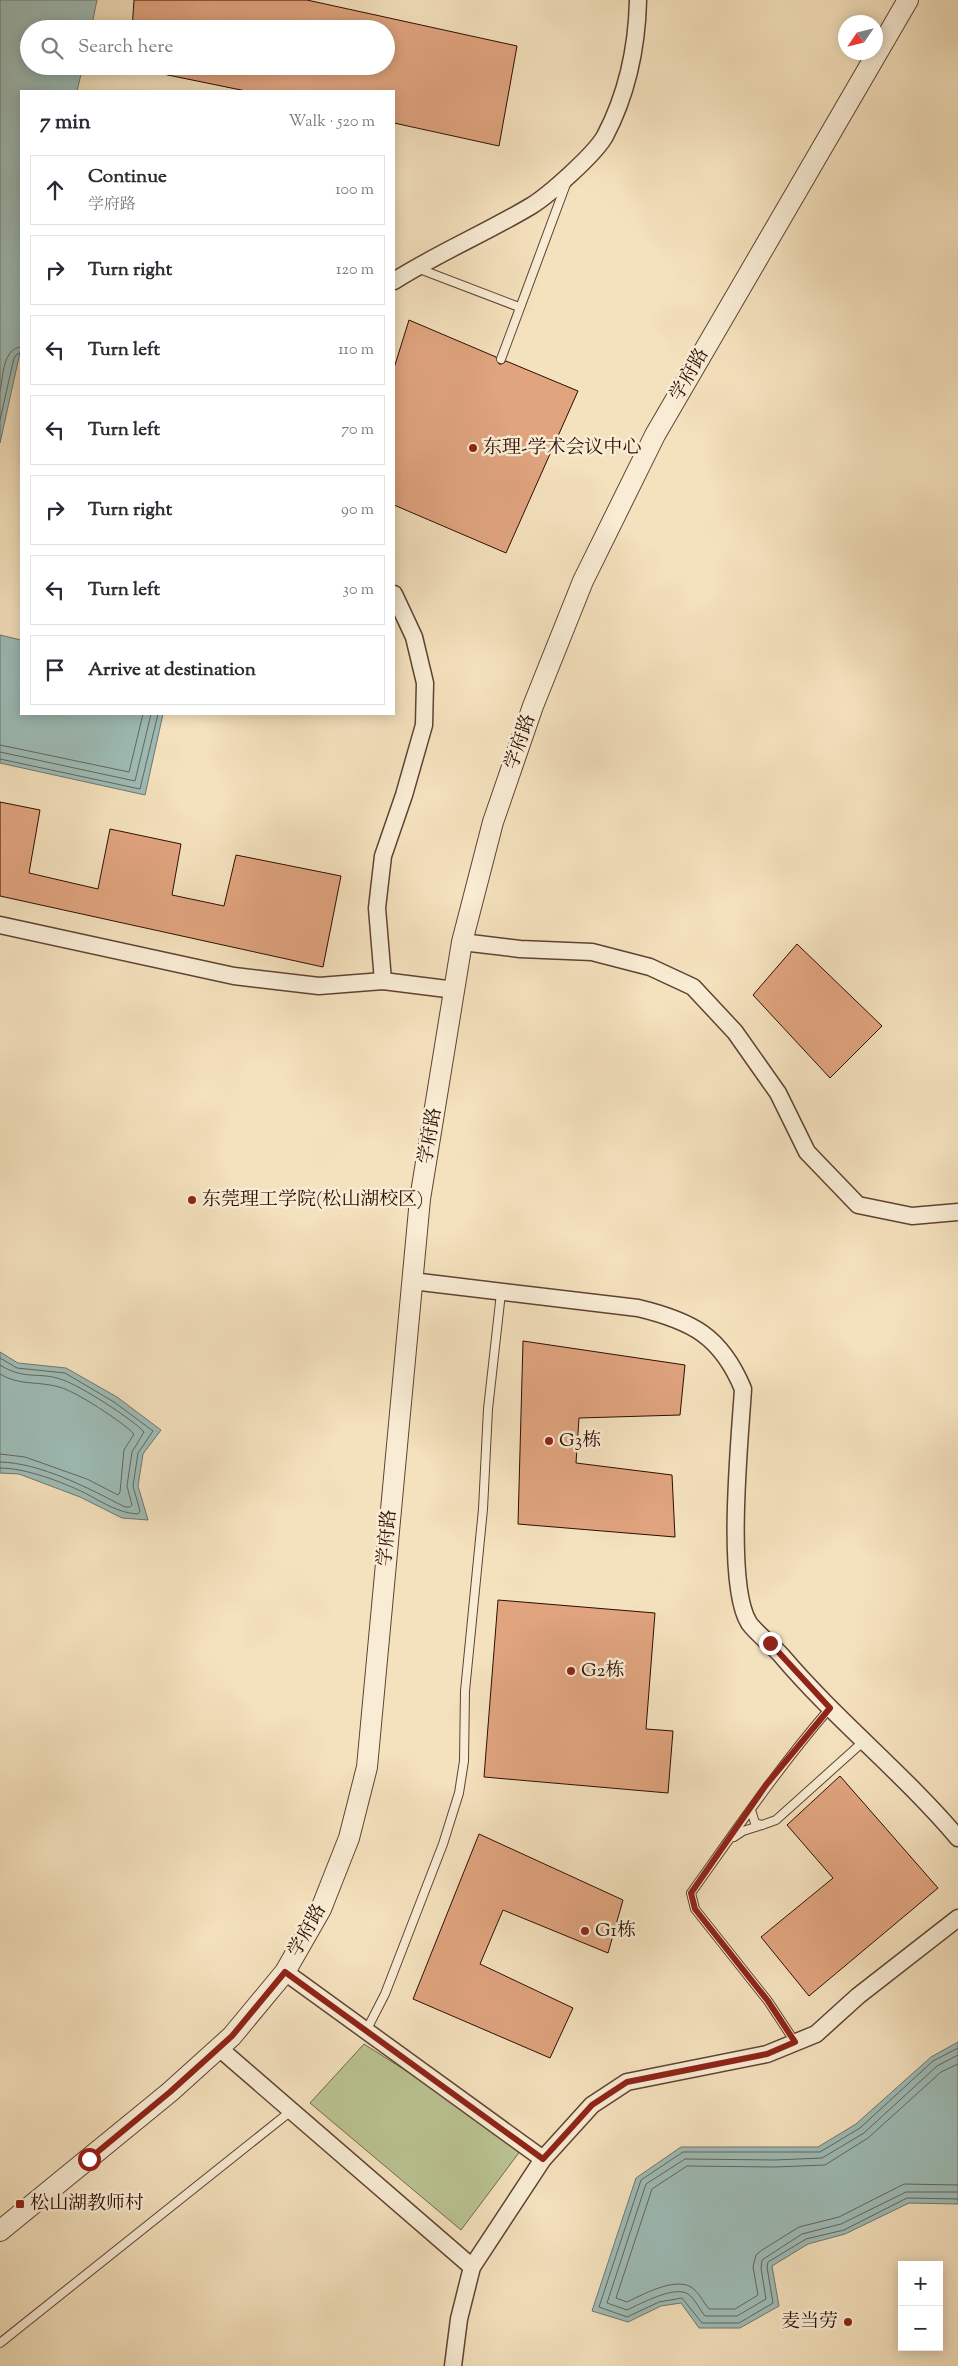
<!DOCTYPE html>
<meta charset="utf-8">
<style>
body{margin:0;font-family:"Sorts Mill Goudy","Noto Serif SC",serif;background:#f2f2f3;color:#2b2b33}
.controls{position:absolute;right:15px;bottom:15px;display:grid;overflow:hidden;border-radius:0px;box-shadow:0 2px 12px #0003}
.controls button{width:45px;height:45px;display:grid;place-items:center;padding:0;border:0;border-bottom:1px solid #e1e1e2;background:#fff;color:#2b2b33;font:25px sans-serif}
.compass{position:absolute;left:838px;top:15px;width:45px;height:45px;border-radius:50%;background:#fff;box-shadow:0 2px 12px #0003;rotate:235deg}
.stop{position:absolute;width:15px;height:15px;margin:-11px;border:4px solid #8f2418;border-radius:50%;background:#fff}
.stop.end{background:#8f2418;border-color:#fff;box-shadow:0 1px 5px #0008}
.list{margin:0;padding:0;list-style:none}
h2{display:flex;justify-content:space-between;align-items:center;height:65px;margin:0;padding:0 20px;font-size:21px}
h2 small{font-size:16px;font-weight:400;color:#7c7c81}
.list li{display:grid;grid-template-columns:32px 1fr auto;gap:15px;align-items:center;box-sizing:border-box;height:70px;margin:0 10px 10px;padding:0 10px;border:1px solid #e1e1e2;border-radius:0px}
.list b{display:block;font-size:19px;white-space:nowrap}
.list p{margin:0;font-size:16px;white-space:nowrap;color:#7c7c81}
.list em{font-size:16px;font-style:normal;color:#7c7c81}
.icon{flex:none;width:28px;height:28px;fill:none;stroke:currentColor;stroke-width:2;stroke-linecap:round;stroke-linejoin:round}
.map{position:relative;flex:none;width:958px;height:2366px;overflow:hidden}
.search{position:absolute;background:#fff;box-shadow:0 2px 12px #0003;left:20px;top:20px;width:375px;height:55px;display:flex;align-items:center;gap:12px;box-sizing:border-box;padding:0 18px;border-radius:28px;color:#7c7c81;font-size:19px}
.panel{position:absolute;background:#fff;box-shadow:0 2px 12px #0003;left:20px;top:90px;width:375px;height:625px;border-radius:0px}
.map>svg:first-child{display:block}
.green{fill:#bac392;stroke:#74684a}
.water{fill:#9dbcb6;stroke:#71766e}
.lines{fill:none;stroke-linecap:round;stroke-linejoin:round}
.shore{stroke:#66645c;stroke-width:1}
.building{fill:#e0a47f;stroke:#2e0d02}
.service-casing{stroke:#604231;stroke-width:10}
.minor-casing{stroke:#604231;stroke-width:19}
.tertiary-casing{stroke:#604231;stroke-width:22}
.service{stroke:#f8ecd4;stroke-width:8}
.minor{stroke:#f8ecd4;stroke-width:16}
.tertiary{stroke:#f8ecd4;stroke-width:20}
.route{stroke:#8f2418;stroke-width:6}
.poi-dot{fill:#8f2418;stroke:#f8ecd4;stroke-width:2}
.labels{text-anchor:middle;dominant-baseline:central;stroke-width:5;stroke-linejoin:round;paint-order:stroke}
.street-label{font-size:19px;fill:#2e0d02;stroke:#f8ecd4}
.poi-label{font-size:19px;fill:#2e0d02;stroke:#f8ecd4;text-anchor:start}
</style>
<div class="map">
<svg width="958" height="2366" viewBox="0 0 958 2366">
<rect width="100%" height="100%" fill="#f4e1bd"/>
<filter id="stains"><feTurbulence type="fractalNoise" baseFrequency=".004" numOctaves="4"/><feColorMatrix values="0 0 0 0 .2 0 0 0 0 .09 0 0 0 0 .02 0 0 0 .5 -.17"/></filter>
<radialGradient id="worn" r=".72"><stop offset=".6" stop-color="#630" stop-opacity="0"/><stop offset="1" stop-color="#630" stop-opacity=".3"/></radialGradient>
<path class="green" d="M364,2044L524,2146L461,2230L310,2103Z"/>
<g class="water">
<path d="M0,0H97L91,29H29V66H83L77,91H21V348L0,443Z"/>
<path d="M0,635L21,640V714H163L145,795L0,763Z"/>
<path d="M0,1352L18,1363L66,1368L117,1397L161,1430L143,1454L138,1486L148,1520L122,1518L80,1497L19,1474L0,1473Z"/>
<path d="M958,2042V2204L909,2203L845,2234L808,2244L772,2266L779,2306L740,2328H699L681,2303L661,2306L628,2322L592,2311L636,2178L681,2147H818L856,2124L931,2057Z"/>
</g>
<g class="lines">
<g class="shore">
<path d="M0,391C3,377 3,348 21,347"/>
<path d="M0,420L14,358L17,354L21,353"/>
<path d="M0,745L129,772L143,714"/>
<path d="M0,752L135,781L151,714"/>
<path d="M0,759L140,789L158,714"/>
<path d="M0,1358L17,1368L65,1373L114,1402L153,1431L138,1453L133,1486L140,1511L138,1514C118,1513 102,1502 85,1493C62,1482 26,1468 0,1468"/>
<path d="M0,1365C25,1381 40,1371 63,1380C79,1385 134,1420 144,1432L132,1452L127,1486L132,1505L130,1507H125C88,1488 41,1463 0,1462"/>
<path d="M0,1374C19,1386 39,1381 59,1387C74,1390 124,1423 134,1434L124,1450L120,1492L118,1495L87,1479L25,1457L0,1454"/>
<path d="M958,2048L933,2061L860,2128L820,2152H683L641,2180L599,2307L627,2317L659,2302L682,2298L702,2323H739L773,2303L767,2267L768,2262L806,2239L844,2230L907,2198L958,2199"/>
<path d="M958,2055L937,2066L864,2133L822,2158L775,2160L685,2159L646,2184L607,2303L627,2310C640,2304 675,2285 688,2294C695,2299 700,2310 705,2316H737L766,2299L761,2268L762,2260L802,2234L841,2224L906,2192H958"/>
<path d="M958,2064L941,2072L868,2138L825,2165L775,2167L687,2166L652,2189L616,2298L627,2302C642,2295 674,2277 691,2287C699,2292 703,2302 709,2309H735L758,2295L753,2267L756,2255L762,2250L799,2227L839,2217L904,2184L958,2185"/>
</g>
</g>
<g class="building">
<path d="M134,0H307L517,46L499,146L394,123V91H246L158,73L159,66H386V29H132Z"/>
<path d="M409,320L496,357L499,364H502L506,361L578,391L506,553L394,505V368Z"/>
<path d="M0,802L40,810L29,873L98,889L110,829L181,844L172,895L224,906L236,855L341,876L323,967L0,896Z"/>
<path d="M797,944L882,1026L830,1078L753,995Z"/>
<path d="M523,1341L685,1365L680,1415L579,1418L576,1463L672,1475L675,1537L518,1524Z"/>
<path d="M498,1600L655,1613L646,1729L673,1731L668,1793L484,1777Z"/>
<path d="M840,1776L938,1888L809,1996L761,1937L833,1878L787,1825Z"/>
<path d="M479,1834L623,1900L608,1953L503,1910L480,1964L573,2008L550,2058L413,1999Z"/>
</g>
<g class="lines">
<defs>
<g id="service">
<path d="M417,268L519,307"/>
<path d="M501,359L566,184"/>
<path d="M751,1810L755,1823L762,1825L776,1820L864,1741"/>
<path d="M734,1837L743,1831L762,1825"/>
<path d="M366,2031L385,1994L443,1844L459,1793L464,1761L465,1691L483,1509L488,1409L501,1293"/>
<path d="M795,2042L768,2001L695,1909L691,1893C736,1830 779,1767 830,1708"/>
<path d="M0,2343L291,2111"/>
</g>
<g id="minor">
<path d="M394,281C438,253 486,233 531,206C549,195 595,154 605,136C627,94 637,46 638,0"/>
<path d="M0,925L234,976L319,986L383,981L455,990"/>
<path d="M462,942L520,949L592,952L650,967L693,987L735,1032L778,1093L807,1152L858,1205L912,1216L958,1212"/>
<path d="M383,981L377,908L383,856L404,795L424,725L425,683L414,637L394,594"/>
<path d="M412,1281L638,1308C692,1321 721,1336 743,1389C740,1438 725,1585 749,1623C757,1634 772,1645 781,1655C836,1720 903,1773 958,1838"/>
<path d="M285,1972L543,2159"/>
<path d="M219,2048L472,2267"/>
<path d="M453,2366L459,2319L472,2267L543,2159L592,2105L627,2082L767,2054L816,2034L858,1996L958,1918"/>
</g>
<path id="tertiary" d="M0,2231L170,2092L232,2036L285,1972L321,1909L349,1838L367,1767L420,1199L462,942L493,822L533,706L583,581L655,435L908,0"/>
</defs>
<use href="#service" class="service-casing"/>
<use href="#minor" class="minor-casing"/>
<use href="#tertiary" class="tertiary-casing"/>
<use href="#service" class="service"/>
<use href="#minor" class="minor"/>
<use href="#tertiary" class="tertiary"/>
</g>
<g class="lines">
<path class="route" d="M89,2159L170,2092L232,2036L285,1972L543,2159L592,2105L627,2082L767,2054L795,2042L768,2001L695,1909L691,1893L766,1785L830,1708L770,1643"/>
</g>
<g class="poi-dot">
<circle cx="473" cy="448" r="5"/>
<circle cx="192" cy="1200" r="5"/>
<circle cx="549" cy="1441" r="5"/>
<circle cx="571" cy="1671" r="5"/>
<circle cx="585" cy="1931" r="5"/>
<rect x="15" y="2199" width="10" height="10" rx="2.5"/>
<circle cx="848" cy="2322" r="5"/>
</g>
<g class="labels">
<g class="street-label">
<text transform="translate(690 375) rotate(-60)">学府路</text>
<text transform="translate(521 742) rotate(-71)">学府路</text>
<text transform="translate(431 1136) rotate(-80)">学府路</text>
<text transform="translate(388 1538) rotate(-85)">学府路</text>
<text transform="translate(308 1931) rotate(-61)">学府路</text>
</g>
<g class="poi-label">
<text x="483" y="448">东理-学术会议中心</text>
<text x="202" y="1200">东莞理工学院(松山湖校区)</text>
<text x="559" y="1441">G3栋</text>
<text x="581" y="1671">G2栋</text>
<text x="595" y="1931">G1栋</text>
<text x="30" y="2204">松山湖教师村</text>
<text x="838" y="2322" text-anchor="end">麦当劳</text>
</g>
</g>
<rect width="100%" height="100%" filter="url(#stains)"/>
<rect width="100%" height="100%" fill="url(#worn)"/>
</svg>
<div class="controls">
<button>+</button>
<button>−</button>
</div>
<svg class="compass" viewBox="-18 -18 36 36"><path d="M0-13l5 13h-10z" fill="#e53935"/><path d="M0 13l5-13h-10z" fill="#7c7c81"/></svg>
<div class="stop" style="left:89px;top:2159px"></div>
<div class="stop end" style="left:770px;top:1643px"></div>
<div class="search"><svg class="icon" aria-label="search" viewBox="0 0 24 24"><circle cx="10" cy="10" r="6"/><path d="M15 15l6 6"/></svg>Search here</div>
<section class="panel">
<h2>7 min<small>Walk · 520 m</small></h2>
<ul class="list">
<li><svg class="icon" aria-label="ahead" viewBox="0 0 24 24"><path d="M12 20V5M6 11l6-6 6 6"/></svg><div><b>Continue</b><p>学府路</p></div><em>100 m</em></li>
<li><svg class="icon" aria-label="right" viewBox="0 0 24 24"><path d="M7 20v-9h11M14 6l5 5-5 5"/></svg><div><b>Turn right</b></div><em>120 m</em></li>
<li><svg class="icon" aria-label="left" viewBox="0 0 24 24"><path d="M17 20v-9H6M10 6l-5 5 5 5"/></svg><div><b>Turn left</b></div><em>110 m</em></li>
<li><svg class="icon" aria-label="left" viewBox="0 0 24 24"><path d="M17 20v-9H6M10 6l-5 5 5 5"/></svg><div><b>Turn left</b></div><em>70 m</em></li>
<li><svg class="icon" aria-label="right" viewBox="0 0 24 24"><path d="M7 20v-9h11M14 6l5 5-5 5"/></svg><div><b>Turn right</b></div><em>90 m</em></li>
<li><svg class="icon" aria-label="left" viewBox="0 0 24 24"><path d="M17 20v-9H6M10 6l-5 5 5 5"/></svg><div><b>Turn left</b></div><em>30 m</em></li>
<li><svg class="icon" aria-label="arrive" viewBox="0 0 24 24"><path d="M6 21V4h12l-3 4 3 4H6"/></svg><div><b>Arrive at destination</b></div></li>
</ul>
</section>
</div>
